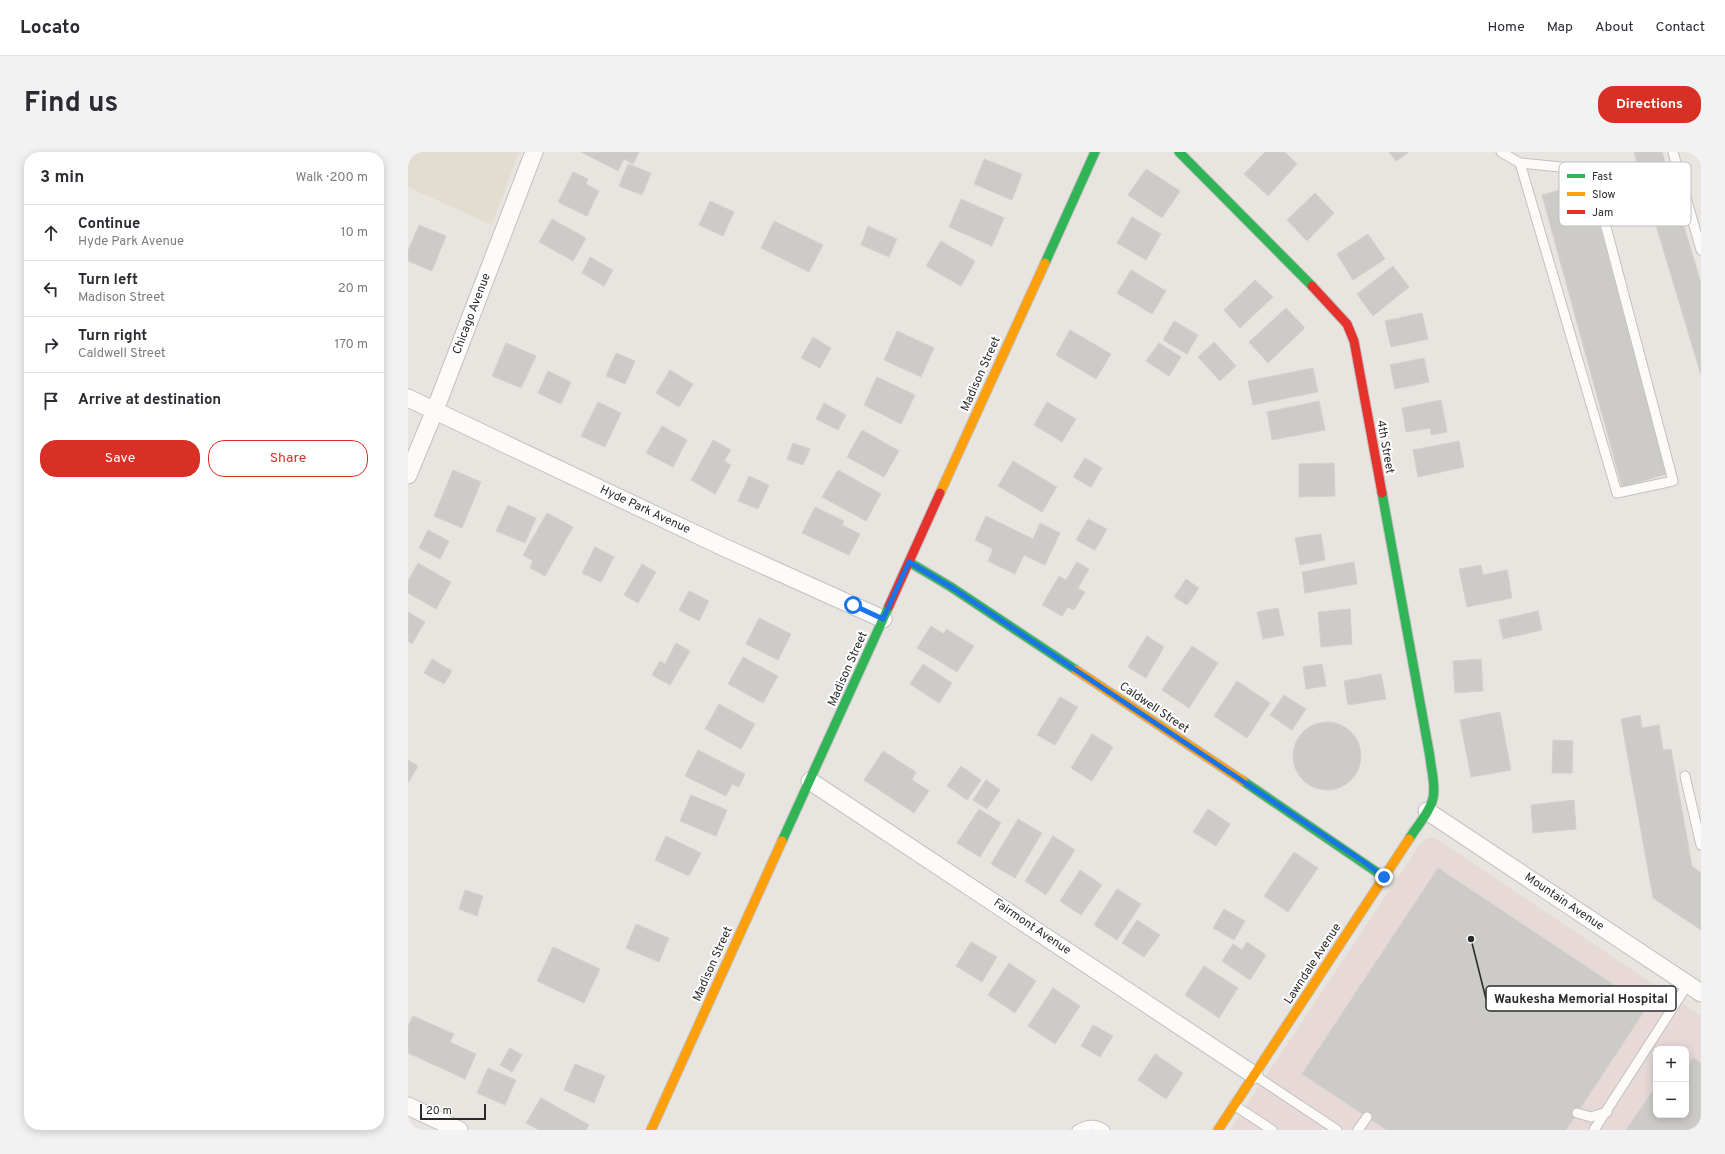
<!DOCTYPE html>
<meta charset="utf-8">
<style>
body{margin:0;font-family:Overpass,sans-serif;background:#f2f2f3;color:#2b2b33}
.controls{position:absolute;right:12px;bottom:12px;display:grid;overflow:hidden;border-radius:8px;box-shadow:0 2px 10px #0003}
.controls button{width:36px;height:36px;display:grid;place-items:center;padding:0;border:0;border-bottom:1px solid #e1e1e2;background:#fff;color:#2b2b33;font:20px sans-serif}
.scale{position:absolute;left:12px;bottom:10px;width:66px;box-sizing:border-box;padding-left:4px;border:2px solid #2b2b2b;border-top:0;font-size:11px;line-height:14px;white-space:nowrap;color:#2b2b2b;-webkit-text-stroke:3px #fff;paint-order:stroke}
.stop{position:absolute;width:12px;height:12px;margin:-9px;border:3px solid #1a73e8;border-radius:50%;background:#fff}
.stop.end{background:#1a73e8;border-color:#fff;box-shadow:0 1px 4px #0008}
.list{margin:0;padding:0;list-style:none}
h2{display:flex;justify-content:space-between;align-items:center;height:52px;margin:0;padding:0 16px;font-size:17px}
h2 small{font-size:13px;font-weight:400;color:#7c7c81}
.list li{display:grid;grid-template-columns:26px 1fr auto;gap:12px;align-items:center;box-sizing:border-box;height:56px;padding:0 16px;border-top:1px solid #e1e1e2}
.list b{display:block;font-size:15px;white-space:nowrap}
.list p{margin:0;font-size:13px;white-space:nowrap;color:#7c7c81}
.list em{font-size:13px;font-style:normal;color:#7c7c81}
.actions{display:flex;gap:8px;padding:12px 16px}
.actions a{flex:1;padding:9px 0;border:1px solid #d93025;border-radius:16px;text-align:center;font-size:14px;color:#d93025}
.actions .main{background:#d93025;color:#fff}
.icon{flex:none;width:22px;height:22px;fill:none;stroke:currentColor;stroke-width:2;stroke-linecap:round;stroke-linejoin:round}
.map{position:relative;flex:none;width:1293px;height:978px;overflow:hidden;border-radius:16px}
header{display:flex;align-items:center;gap:24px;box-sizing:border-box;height:56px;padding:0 20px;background:#fff;border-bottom:1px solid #e1e1e2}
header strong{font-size:19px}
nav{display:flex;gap:22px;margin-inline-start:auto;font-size:14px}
.intro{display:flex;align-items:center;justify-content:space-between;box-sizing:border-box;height:96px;padding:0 24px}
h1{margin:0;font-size:28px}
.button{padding:10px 18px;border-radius:16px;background:#d93025;color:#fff;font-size:14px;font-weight:700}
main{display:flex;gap:24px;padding:0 24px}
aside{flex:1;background:#fff;border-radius:16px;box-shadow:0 2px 10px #0003}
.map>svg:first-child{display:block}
.education{fill:#e3ddcf}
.medical{fill:#e6d9d7;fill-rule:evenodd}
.building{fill:#cdcbc7;stroke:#d3d1cd}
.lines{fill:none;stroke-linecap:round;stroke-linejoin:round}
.lane-casing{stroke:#c2c1c1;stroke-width:11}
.street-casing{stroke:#c2c1c1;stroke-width:19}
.fast-casing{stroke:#c2c1c1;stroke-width:11}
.slow-casing{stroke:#c2c1c1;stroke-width:11}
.jam-casing{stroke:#c2c1c1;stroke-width:11}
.lane{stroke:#fcfbfa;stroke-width:9}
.street{stroke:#fcfbfa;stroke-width:17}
.fast{stroke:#30b455;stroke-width:9}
.slow{stroke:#ff9f0a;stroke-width:9}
.jam{stroke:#e5322d;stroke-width:9}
.route{stroke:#1a73e8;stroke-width:5}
.labels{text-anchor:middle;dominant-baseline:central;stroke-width:4;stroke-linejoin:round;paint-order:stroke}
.street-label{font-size:12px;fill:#2b2b2b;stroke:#fff}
.key{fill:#fff;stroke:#bfbfbf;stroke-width:1}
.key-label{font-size:11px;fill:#2b2b2b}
.leader{fill:none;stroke:#2b2b2b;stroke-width:1.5}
.callout-dot{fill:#2b2b2b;stroke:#fff;stroke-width:1.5}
.callout{fill:#fff;stroke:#2b2b2b;stroke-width:1.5}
.callout-label{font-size:13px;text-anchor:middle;font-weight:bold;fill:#2b2b2b}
</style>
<header>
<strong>Locato</strong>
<nav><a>Home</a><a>Map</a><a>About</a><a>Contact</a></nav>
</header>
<div class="intro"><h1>Find us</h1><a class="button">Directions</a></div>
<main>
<aside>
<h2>3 min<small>Walk · 200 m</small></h2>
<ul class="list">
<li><svg class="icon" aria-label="ahead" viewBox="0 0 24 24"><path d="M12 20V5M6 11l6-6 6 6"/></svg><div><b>Continue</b><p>Hyde Park Avenue</p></div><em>10 m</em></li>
<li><svg class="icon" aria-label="left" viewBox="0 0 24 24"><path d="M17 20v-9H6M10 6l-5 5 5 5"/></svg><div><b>Turn left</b><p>Madison Street</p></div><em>20 m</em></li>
<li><svg class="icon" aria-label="right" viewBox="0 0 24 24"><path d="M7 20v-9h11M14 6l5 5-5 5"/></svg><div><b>Turn right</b><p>Caldwell Street</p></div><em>170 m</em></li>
<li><svg class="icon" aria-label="arrive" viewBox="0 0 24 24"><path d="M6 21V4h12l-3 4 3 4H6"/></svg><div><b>Arrive at destination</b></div></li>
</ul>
<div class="actions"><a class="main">Save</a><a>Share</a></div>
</aside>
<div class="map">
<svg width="1293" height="978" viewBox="0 0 1293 978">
<rect width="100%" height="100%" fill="#e8e5e0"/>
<path class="education" d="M0,0H111L84,73L0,35Z"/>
<path class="medical" d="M1019,686H1025L1032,689L1293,864V978H822L1000,710L1012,692ZM1248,897H1278V963H1248Z"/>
<g class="building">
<path d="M173,0H231L225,12L216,7L210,19Z"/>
<path d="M857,0H877L889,12L860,44L836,22Z"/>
<path d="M981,0H1001L988,9Z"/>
<path d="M1226,0H1254L1272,61L1293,131V223Z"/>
<path d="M576,7L614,22L604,48L566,32Z"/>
<path d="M220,12L243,21L234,43L211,34Z"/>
<path d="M738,17L772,39L754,66L720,43Z"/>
<path d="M165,20L180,27L178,32L191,39L179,64L150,50Z"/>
<path d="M1180,30L1259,322L1214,335L1134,43Z"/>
<path d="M907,41L926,61L899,89L879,68Z"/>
<path d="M553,47L596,66L584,94L541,75Z"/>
<path d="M302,49L326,60L315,84L291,73Z"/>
<path d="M724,65L753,82L738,108L709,91Z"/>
<path d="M144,67L178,86L165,109L131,90Z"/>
<path d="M366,69L415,93L401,120L353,96Z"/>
<path d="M11,73L38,84L24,119L0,109V99Z"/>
<path d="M460,74L489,87L481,105L453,93Z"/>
<path d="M960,82L977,107L945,128L929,102Z"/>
<path d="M533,89L567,109L553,134L518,114Z"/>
<path d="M182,105L205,118L196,134L174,121Z"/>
<path d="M985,114L1001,135L965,164L949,142Z"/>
<path d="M723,118L758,139L744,162L709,141Z"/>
<path d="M847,128L865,145L832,176L816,158Z"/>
<path d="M878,156L897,176L860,211L841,190Z"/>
<path d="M1014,161L1020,187L983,195L977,169Z"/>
<path d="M766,169L790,183L779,202L755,188Z"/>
<path d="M662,178L703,202L688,227L648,203Z"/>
<path d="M489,179L526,196L513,225L476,208Z"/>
<path d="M405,185L423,196L412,216L393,206Z"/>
<path d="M806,190L828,214L812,229L790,205Z"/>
<path d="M98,191L128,204L113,236L84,224Z"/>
<path d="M751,191L773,205L761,224L738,209Z"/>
<path d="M208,201L227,209L217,232L198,224Z"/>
<path d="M1016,206L1021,230L987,237L982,213Z"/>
<path d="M905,216L910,240L845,253L840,229Z"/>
<path d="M262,218L285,232L271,255L248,241Z"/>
<path d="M140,219L163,230L153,252L130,241Z"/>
<path d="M469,225L507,243L493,272L456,253Z"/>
<path d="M1033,248L1039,280L1023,283L1022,276L998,280L994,256Z"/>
<path d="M911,249L917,278L864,288L859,260Z"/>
<path d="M190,250L213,261L197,295L173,284Z"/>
<path d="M639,250L668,267L654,290L626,273Z"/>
<path d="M416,251L438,263L430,278L408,267Z"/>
<path d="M254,274L279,288L265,315L238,301Z"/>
<path d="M454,278L491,299L476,325L439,305Z"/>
<path d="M305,288L323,298L316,309L323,313L307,342L283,328Z"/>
<path d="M1051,289L1056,315L1010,325L1005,298Z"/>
<path d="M385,291L402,297L395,313L379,307Z"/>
<path d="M677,306L694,316L683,335L665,325Z"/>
<path d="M605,309L649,335L634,360L590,334Z"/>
<path d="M926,311L927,344L891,345V312Z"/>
<path d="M45,318L73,330L54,376L26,364Z"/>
<path d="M430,318L473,342L458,369L414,345Z"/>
<path d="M341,324L361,333L350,357L330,349Z"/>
<path d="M100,353L128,366L117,391L88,379Z"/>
<path d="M407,355L436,369L434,373L452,382L441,403L394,381Z"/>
<path d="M139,361L165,375L137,424L122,416L125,409L115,403Z"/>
<path d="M578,364L625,387L632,371L652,381L637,413L616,403L607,422L580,409L585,397L567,388Z"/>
<path d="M680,367L699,377L687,398L668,388Z"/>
<path d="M20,378L41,389L32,407L11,396Z"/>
<path d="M913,382L917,408L892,413L887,386Z"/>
<path d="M187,395L206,405L193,430L174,421Z"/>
<path d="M669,410L681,417L670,436L677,440L666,458L660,455L654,464L634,453L651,424L658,428Z"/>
<path d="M946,410L949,432L897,441L894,420Z"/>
<path d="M10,411L43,430L28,457L0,441V429Z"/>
<path d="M234,412L248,420L230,451L216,443Z"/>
<path d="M1073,413L1075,423L1099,418L1104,446L1059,455L1051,417Z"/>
<path d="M778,427L791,436L779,453L766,445Z"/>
<path d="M281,439L301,449L291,469L271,458Z"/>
<path d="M870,456L876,483L855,487L849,460Z"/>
<path d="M942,457L944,492L913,495L910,460Z"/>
<path d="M1130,459L1134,478L1095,487L1091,468Z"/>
<path d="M0,460L17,470L4,492L0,489Z"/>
<path d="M351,466L383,482L370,508L338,492Z"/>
<path d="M523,474L536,482L538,477L566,494L549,520L509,496Z"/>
<path d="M739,484L756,495L738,526L720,515Z"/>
<path d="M268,491L282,499L262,533L244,523L252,509L257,512Z"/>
<path d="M784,494L810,511L781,556L754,538Z"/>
<path d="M335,505L370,524L355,551L320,532Z"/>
<path d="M24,507L44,519L36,532L16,521Z"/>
<path d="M1073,507L1075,539L1047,541L1045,509Z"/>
<path d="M515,512L544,531L531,551L502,532Z"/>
<path d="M914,512L918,534L898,537L895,515Z"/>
<path d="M973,522L978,547L940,553L936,529Z"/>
<path d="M829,529L862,551L839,586L806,564Z"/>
<path d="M876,543L898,557L884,578L862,563Z"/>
<path d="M652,545L670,555L647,593L629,583Z"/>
<path d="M311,552L347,572L333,597L297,577Z"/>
<path d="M1092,560L1103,618L1063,625L1052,568Z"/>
<path d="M1232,563L1234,576L1251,573L1255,598L1263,597L1284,714L1293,721V778L1245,746L1213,567Z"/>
<circle cx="919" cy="604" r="34"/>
<path d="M684,582L705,595L684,629L663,616Z"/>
<path d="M1145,588L1165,589L1164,621H1144Z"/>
<path d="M290,598L337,622L331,635L324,632L318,644L277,624Z"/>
<path d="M475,599L508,620L504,628L521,639L506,661L456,628Z"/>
<path d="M0,608L10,614L0,631Z"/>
<path d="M553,614L573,628L559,648L539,634Z"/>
<path d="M578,628L592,638L579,657L565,648Z"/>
<path d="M283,643L319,658L308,684L272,669Z"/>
<path d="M1166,648L1168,677L1125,681L1123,653Z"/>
<path d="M571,657L593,671L572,705L549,691Z"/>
<path d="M800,657L822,672L808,694L785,680Z"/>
<path d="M610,667L634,681L607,726L583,712Z"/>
<path d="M258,684L293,701L281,724L247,708Z"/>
<path d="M645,684L667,698L638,743L617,729Z"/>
<path d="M886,700L910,716L880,760L856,744Z"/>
<path d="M1030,716L1239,855L1158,978H979L894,922Z"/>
<path d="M672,718L694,733L673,763L652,749Z"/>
<path d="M709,737L733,752L709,788L686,773Z"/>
<path d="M57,738L75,744L69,764L51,757Z"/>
<path d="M816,757L837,769L826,788L805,776Z"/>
<path d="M729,768L752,783L736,805L714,791Z"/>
<path d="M228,772L261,786L251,810L218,796Z"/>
<path d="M563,790L589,805L574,830L548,814Z"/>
<path d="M839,790L858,803L842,828L814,809L825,792L834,798Z"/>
<path d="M145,795L192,817L176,851L129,829Z"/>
<path d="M601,811L628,829L607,861L580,843Z"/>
<path d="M796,814L830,836L811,866L777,843Z"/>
<path d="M645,836L672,854L647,892L620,874Z"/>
<path d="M5,864L46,882L42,890L68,902L57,927L0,901V874Z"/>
<path d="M685,873L705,884L692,905L673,894Z"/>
<path d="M102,896L114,903L104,920L92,913Z"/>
<path d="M747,902L775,921L758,947L730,928Z"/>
<path d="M1285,906L1293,911V978H1218L1248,934V963H1278V912L1280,914Z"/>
<path d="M167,912L197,924L186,951L156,938Z"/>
<path d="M80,916L108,928L97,953L69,941Z"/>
<path d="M133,946L181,973L178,978H131L118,971Z"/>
</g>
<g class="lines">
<defs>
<g id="lane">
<path d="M1093,0L1112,11L1183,18L1265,329L1209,341L1112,11"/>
<path d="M1265,0L1293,98"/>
<path d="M1277,624L1293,693"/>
<path d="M846,923L929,978"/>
<path d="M826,953L864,978"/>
<path d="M1169,961L1183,965L1199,960"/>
<path d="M669,978C679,972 688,971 697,978"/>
<path d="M950,978L959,965"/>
<path d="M1186,978L1280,832"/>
</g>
<g id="street">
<path d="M0,246L313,394L475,467"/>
<path d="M0,323L27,258L126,0"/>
<path d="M402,629L846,923"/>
<path d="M1019,659L1293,841"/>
<path d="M0,954L51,978"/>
</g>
<g id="fast">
<path d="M771,0L904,134"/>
<path d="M637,111L687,0"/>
<path d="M974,341L1022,605C1023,618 1028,633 1025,646C1022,660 1009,674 1001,687"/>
<path d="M501,410L543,435L668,518"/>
<path d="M835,629L976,725"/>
<path d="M374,689L481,454"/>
</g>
<g id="slow">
<path d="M532,341L637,111"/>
<path d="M668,518L835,629"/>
<path d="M243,978L374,689"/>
<path d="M810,978L1001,687"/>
</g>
<g id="jam">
<path d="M904,134L939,172L946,189L974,341"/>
<path d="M481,454L532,341"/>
</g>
</defs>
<use href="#lane" class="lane-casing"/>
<use href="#street" class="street-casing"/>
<use href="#fast" class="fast-casing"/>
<use href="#slow" class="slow-casing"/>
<use href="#jam" class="jam-casing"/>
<use href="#lane" class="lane"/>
<use href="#street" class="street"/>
<use href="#fast" class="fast"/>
<use href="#slow" class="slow"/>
<use href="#jam" class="jam"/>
</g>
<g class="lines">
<path class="route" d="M445,453L475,467L501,410L543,435L956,710L976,725"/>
</g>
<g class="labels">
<g class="street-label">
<text transform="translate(64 162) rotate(-69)">Chicago Avenue</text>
<text transform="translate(573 222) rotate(-66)">Madison Street</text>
<text transform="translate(977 295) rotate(80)">4th Street</text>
<text transform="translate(237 358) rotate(25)">Hyde Park Avenue</text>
<text transform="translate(440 517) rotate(-66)">Madison Street</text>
<text transform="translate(746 556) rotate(34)">Caldwell Street</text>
<text transform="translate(1156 750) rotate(34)">Mountain Avenue</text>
<text transform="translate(624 775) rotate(34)">Fairmont Avenue</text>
<text transform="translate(305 812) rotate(-66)">Madison Street</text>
<text transform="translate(905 812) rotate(-57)">Lawndale Avenue</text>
</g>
</g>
<rect x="1151" y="10" width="132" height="64" rx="6" class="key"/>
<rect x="1159" y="22" width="18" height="4" fill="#30b455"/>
<rect x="1159" y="40" width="18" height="4" fill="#ff9f0a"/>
<rect x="1159" y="58" width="18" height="4" fill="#e5322d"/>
<g class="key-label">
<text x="1184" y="28">Fast</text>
<text x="1184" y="46">Slow</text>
<text x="1184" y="64">Jam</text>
</g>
<path class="leader" d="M1063 787L1078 847"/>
<circle class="callout-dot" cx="1063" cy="787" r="4"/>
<rect class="callout" x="1078" y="834" width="190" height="25" rx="4"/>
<g class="callout-label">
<text x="1173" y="851">Waukesha Memorial Hospital</text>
</g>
</svg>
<div class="controls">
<button>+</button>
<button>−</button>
</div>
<div class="scale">20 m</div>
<div class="stop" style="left:445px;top:453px"></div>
<div class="stop end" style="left:976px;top:725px"></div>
</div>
</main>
